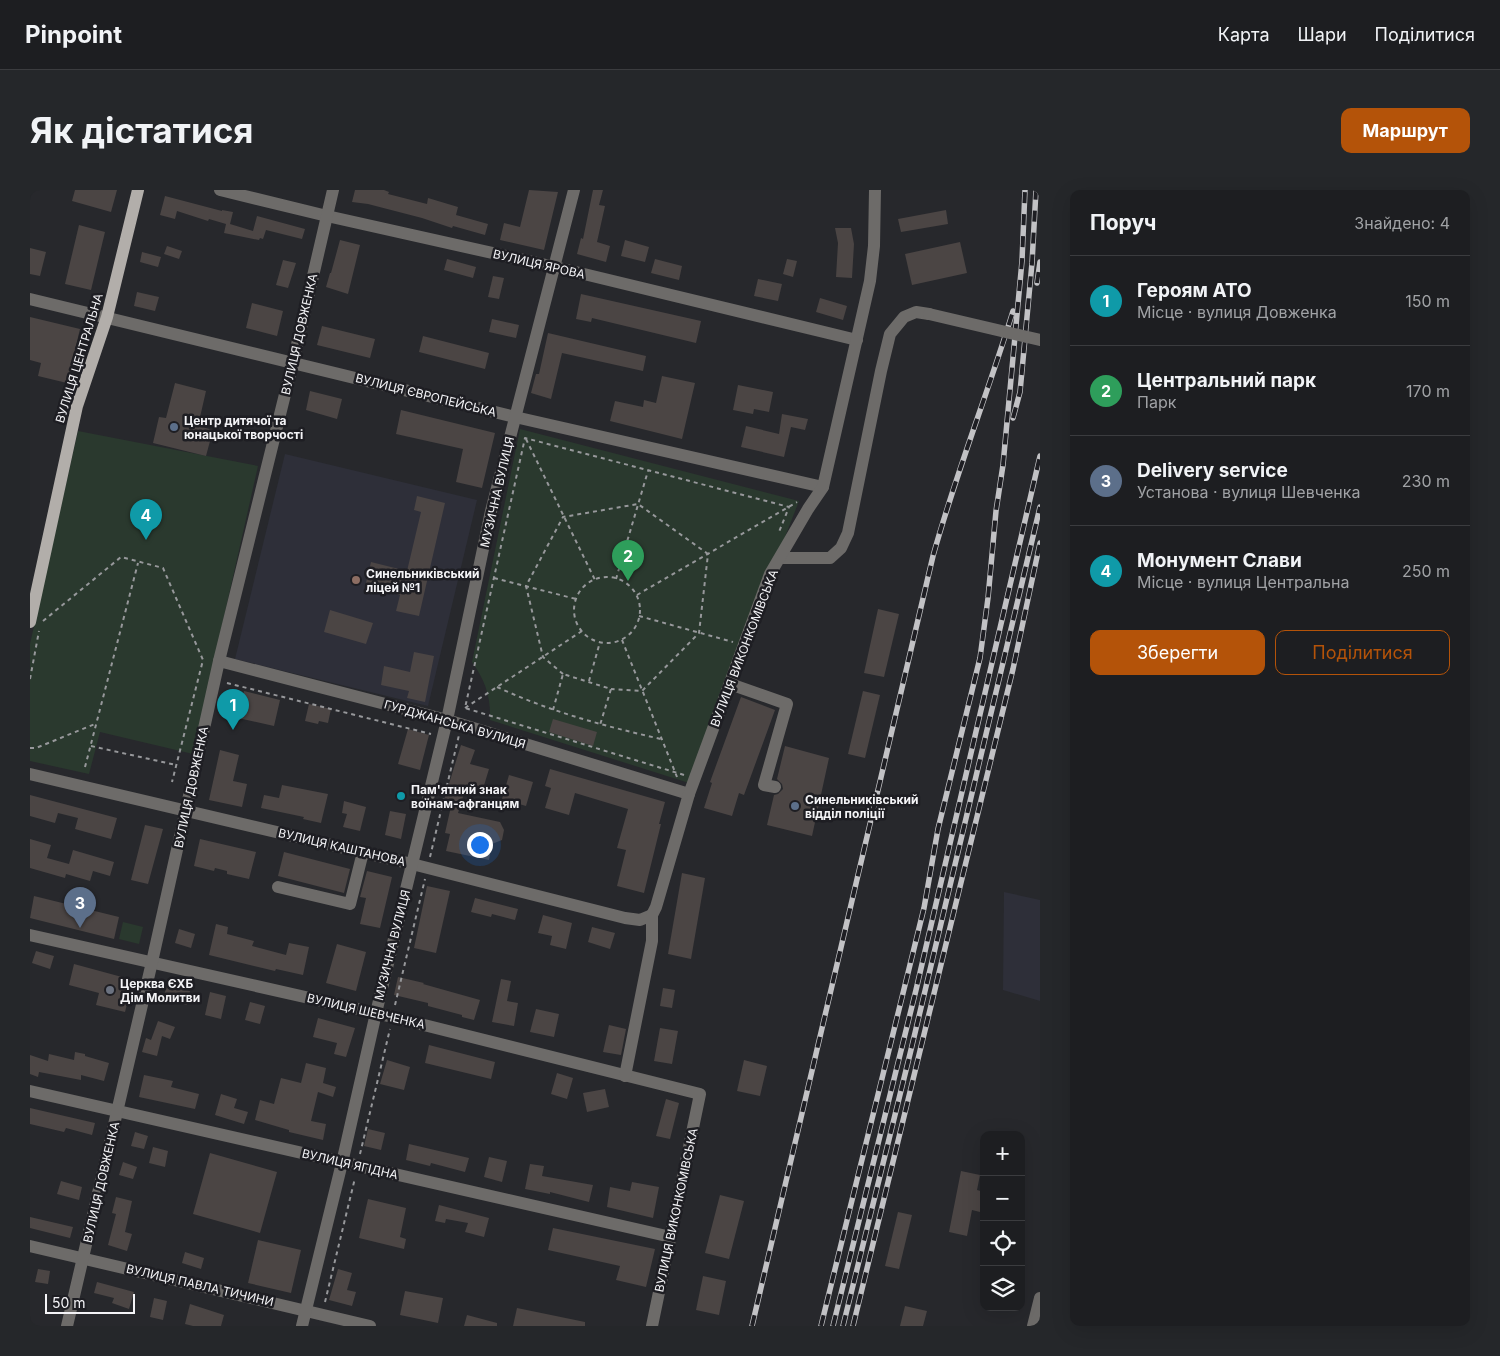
<!DOCTYPE html>
<html lang="uk">
<meta charset="utf-8">
<style>
body{margin:0;font-family:Inter,sans-serif;background:#25272a;color:#f1f3f6}
.controls{position:absolute;right:15px;bottom:15px;display:grid;overflow:hidden;border-radius:10px;box-shadow:0 5px 20px #0002}
.controls button{width:45px;height:45px;display:grid;place-items:center;padding:0;border:0;border-bottom:1px solid #3b3c3f;background:#1d1e21;color:#f1f3f6;font:25px sans-serif}
.scale{position:absolute;left:15px;bottom:12px;width:90px;box-sizing:border-box;padding-left:5px;border:2px solid #f4f4f7;border-top:0;font-size:14px;line-height:18px;white-space:nowrap;color:#f4f4f7;-webkit-text-stroke:4px #1e1e23;paint-order:stroke}
.you{position:absolute;left:449px;top:654px;width:18px;height:18px;margin:-12px;border:4px solid #fff;border-radius:50%;background:#1a73e8;box-shadow:0 0 0 8px #1a73e833}
.badge{display:grid;place-items:center;width:32px;height:32px;border-radius:50%;background:#b45309;color:#fff;font-size:16px;font-weight:700}
.pin{position:absolute;translate:-50% -41px;filter:drop-shadow(0 1px 2px #0008)}
.pin::after{content:'';position:absolute;top:26px;width:18px;height:15px;background:inherit;clip-path:polygon(0 0,100% 0,50% 100%)}
.list{margin:0;padding:0;list-style:none}
h2{display:flex;justify-content:space-between;align-items:center;height:65px;margin:0;padding:0 20px;font-size:21px}
h2 small{font-size:16px;font-weight:400;color:#a0a2a5}
.list li{display:grid;grid-template-columns:32px 1fr auto;gap:15px;align-items:center;box-sizing:border-box;height:90px;padding:0 20px;border-top:1px solid #3b3c3f}
.list b{display:block;font-size:19px;white-space:nowrap}
.list p{margin:0;font-size:16px;white-space:nowrap;color:#a0a2a5}
.list em{font-size:16px;font-style:normal;color:#a0a2a5}
.actions{display:flex;gap:10px;padding:15px 20px}
.actions a{flex:1;padding:11px 0;border:1px solid #b45309;border-radius:10px;text-align:center;font-size:18px;color:#b45309}
.actions .main{background:#b45309;color:#fff}
.icon{flex:none;width:28px;height:28px;fill:none;stroke:currentColor;stroke-width:2;stroke-linecap:round;stroke-linejoin:round}
.map{position:relative;flex:none;width:1010px;height:1136px;overflow:hidden;border-radius:10px}
header{display:flex;align-items:center;gap:30px;box-sizing:border-box;height:70px;padding:0 25px;background:#1d1e21;border-bottom:1px solid #3b3c3f}
header strong{font-size:24px}
nav{display:flex;gap:28px;margin-inline-start:auto;font-size:18px}
.intro{display:flex;align-items:center;justify-content:space-between;box-sizing:border-box;height:120px;padding:0 30px}
h1{margin:0;font-size:35px}
.button{padding:12px 22px;border-radius:10px;background:#b45309;color:#fff;font-size:18px;font-weight:700}
main{display:flex;gap:30px;padding:0 30px}
aside{flex:1;background:#1d1e21;border-radius:10px;box-shadow:0 5px 20px #0002}
.map>svg:first-child{display:block}
.built{fill:#2e2f39}
.green{fill:#2a392e}
.building{fill:#4b4544}
.lines{fill:none;stroke-linecap:round;stroke-linejoin:round}
.path{stroke:#97989b;stroke-width:2;stroke-dasharray:4 4;stroke-linecap:butt}
.minor{stroke:#6d6b69;stroke-width:12}
.major{stroke:#b2aeaa;stroke-width:12}
.rail-casing{stroke:#c2c2c5;stroke-width:5.5}
.rail{stroke:#1e1e23;stroke-width:4;stroke-dasharray:11;stroke-linecap:butt}
.minor-bridge{stroke:#6d6b69;stroke-width:12}
.service-dot{fill:#5c6f8a;stroke:#1e1e23;stroke-width:2}
.education-dot{fill:#8d6e63;stroke:#1e1e23;stroke-width:2}
.culture-dot{fill:#0f9aa8;stroke:#1e1e23;stroke-width:2}
.worship-dot{fill:#6b7280;stroke:#1e1e23;stroke-width:2}
.labels{text-anchor:middle;dominant-baseline:central;stroke-width:5;stroke-linejoin:round;paint-order:stroke}
.street-label{font-size:12px;fill:#f4f4f7;stroke:#1e1e23}
.poi-label{font-size:12px;font-weight:bold;fill:#f4f4f7;stroke:#1e1e23;text-anchor:start}
</style>
<header>
<strong>Pinpoint</strong>
<nav><a>Карта</a><a>Шари</a><a>Поділитися</a></nav>
</header>
<div class="intro"><h1>Як дістатися</h1><a class="button">Маршрут</a></div>
<main>
<div class="map">
<svg width="1010" height="1136" viewBox="0 0 1010 1136">
<rect width="100%" height="100%" fill="#27282c"/>
<g class="built">
<path d="M255,264L447,310L398,516L205,469Z"/>
<path d="M974,702L1010,710V811L973,800Z"/>
</g>
<g class="green">
<path d="M490,239L769,311L659,593L460,530C461,507 455,490 442,472Z"/>
<path d="M48,241L228,276L163,564L70,542L59,584L0,571V454Z"/>
<path d="M93,732L113,737L109,754L89,749Z"/>
</g>
<g class="building">
<path d="M45,0H87L81,22L42,11Z"/>
<path d="M325,0H354L359,2L358,4L397,14L398,8L428,17L426,25L458,34L455,45L423,36L422,38L392,28L338,14L322,12Z"/>
<path d="M499,0L528,2L514,60L470,50L474,33L490,37Z"/>
<path d="M563,0H573L569,15L575,16L567,52L580,56L576,72L547,64L551,48L553,49Z"/>
<path d="M135,6L192,21V20L203,22L200,34L223,41L227,26L275,39L272,49L236,40L233,49L230,48L229,50L194,43L196,34L179,29L178,31L147,21L145,29L130,25Z"/>
<path d="M916,20L918,34L871,42L868,29Z"/>
<path d="M49,35L75,42L61,100L35,94Z"/>
<path d="M805,38H821L824,54L822,88L806,87L808,53Z"/>
<path d="M310,50L330,55L318,104L296,97L300,83H301Z"/>
<path d="M595,50L619,57L615,72L591,66Z"/>
<path d="M930,52L937,83L882,95L875,64Z"/>
<path d="M137,56L152,61L149,69L134,64Z"/>
<path d="M0,58L16,62L10,86L0,84Z"/>
<path d="M112,62L131,67L128,77L110,72Z"/>
<path d="M417,69L446,77L443,88L414,80Z"/>
<path d="M625,69L652,76L649,90L621,83Z"/>
<path d="M757,69L767,71L763,87L753,84Z"/>
<path d="M253,70L266,73L258,98L246,95Z"/>
<path d="M463,86L474,88L469,109L458,107Z"/>
<path d="M728,89L752,94L748,111L724,106Z"/>
<path d="M107,102L129,107L125,121L104,116Z"/>
<path d="M551,104L671,131L666,153L562,128L561,132L546,129Z"/>
<path d="M790,108L817,116L813,130L786,122Z"/>
<path d="M222,113L253,121L247,146L216,138Z"/>
<path d="M0,127L50,139L37,193L8,186L11,173L0,170Z"/>
<path d="M462,129L489,135L486,148L459,142Z"/>
<path d="M292,136L345,149L340,168L287,155Z"/>
<path d="M518,143L616,166L613,181L532,163L521,209L501,203L506,184H509Z"/>
<path d="M393,146L459,163L455,179L389,162Z"/>
<path d="M632,186L665,193L652,249L580,231L585,211L613,217L614,210L626,213Z"/>
<path d="M145,193L176,201L168,236L183,240L176,266L123,253L129,227L136,228Z"/>
<path d="M708,195L743,202L739,222L724,219L723,224L703,220Z"/>
<path d="M280,201L312,209L307,229L276,220Z"/>
<path d="M371,220L465,243L452,298L426,292L433,259L366,244Z"/>
<path d="M752,224L778,229L775,240L761,237L754,267L711,257L716,236L749,244Z"/>
<path d="M387,306L415,313L389,426L366,421L370,405L335,397L341,372L377,381L391,322L384,320Z"/>
<path d="M848,419L869,424L854,487L834,483Z"/>
<path d="M300,420L343,433L336,454L294,442Z"/>
<path d="M384,462L404,466L395,512L377,508L379,501L351,495L354,476L380,482Z"/>
<path d="M214,501L250,510L244,536L208,528Z"/>
<path d="M833,501L850,505L835,568L818,564Z"/>
<path d="M711,507L745,520L714,605L709,603L702,626L674,618L682,593L680,592Z"/>
<path d="M279,514L301,519L298,533L289,531L288,534L275,531Z"/>
<path d="M523,529L567,542L563,556L519,542Z"/>
<path d="M378,539L399,545L390,580L368,574Z"/>
<path d="M431,555L445,560L440,574L459,579L452,602L436,597L428,623L470,632L474,640L472,650L462,654L459,670L416,661L420,644L415,643L422,612L414,610Z"/>
<path d="M755,556L799,568L782,646L737,635L744,605L748,604L753,599L752,594L747,589Z"/>
<path d="M190,560L209,565L203,591L217,594L212,617L179,610Z"/>
<path d="M520,579L635,612L629,634H631L614,703L587,696L596,660L587,658L598,619L545,603L539,625L515,618L521,598L515,596Z"/>
<path d="M479,585L503,592L496,616L472,609Z"/>
<path d="M252,595L298,604L291,633L273,629L274,627L231,618L234,605L249,608Z"/>
<path d="M0,605L87,628L81,649L45,639L48,628L28,623L25,633L0,626Z"/>
<path d="M314,611L336,617L330,641L313,637L317,624L312,623Z"/>
<path d="M360,621L376,624L371,649L355,645Z"/>
<path d="M115,635L133,639L118,694L101,690Z"/>
<path d="M0,649L21,655L17,668L39,674L43,660L84,672L80,686L63,681L60,691L36,684L35,688L0,678Z"/>
<path d="M170,649L226,662L219,689L197,684V681L185,678L184,681L164,676Z"/>
<path d="M254,662L320,679L314,703L248,686Z"/>
<path d="M337,681L362,687L350,738L330,734L336,708L330,707Z"/>
<path d="M652,683L675,688L661,769L638,764Z"/>
<path d="M397,696L420,701L406,763L384,758Z"/>
<path d="M4,706L89,727L84,749L0,728Z"/>
<path d="M445,708L488,719L485,730L462,724L461,727L441,722Z"/>
<path d="M513,725L542,733L536,759L520,755L522,746L508,743Z"/>
<path d="M186,734L198,737L197,744L224,751L222,756L256,765L259,753L279,757L273,785L246,779L245,781L179,765Z"/>
<path d="M562,737L585,743L580,759L558,752Z"/>
<path d="M149,739L165,744L161,758L145,753Z"/>
<path d="M307,754L336,762L326,801L296,793Z"/>
<path d="M6,761L24,766L20,779L2,773Z"/>
<path d="M44,774L103,790L95,822L66,815L69,803L39,795Z"/>
<path d="M368,787L394,793L393,794L450,810L444,830L432,827V825L398,816V813L364,805Z"/>
<path d="M471,789L481,791L477,811L488,813L484,836L462,832Z"/>
<path d="M137,795L160,801L157,815L133,809Z"/>
<path d="M633,798L645,800L642,818L630,816Z"/>
<path d="M180,802L196,806L191,829L175,825Z"/>
<path d="M220,812L235,816L230,834L215,830Z"/>
<path d="M506,819L529,824L524,847L500,842Z"/>
<path d="M288,828L325,838L316,867L304,864L307,853L283,847Z"/>
<path d="M128,831L145,837L140,849L132,846L127,866L112,862L116,848L121,850Z"/>
<path d="M579,835L596,839L591,865L573,862Z"/>
<path d="M630,838L648,841L642,874L624,871Z"/>
<path d="M399,855L465,872L461,889L395,873Z"/>
<path d="M45,862L55,864V866L79,873L74,891L51,885V890L9,882L8,887L0,884V865L18,871L19,864L44,870Z"/>
<path d="M357,870L380,877L374,900L350,894Z"/>
<path d="M714,870L737,876L730,906L707,901Z"/>
<path d="M276,873L296,878L293,893L306,897L303,907L288,902L281,931L296,934L293,950L259,942V940L225,930L230,910L244,914L251,888L271,893Z"/>
<path d="M527,883L543,888L537,909L521,904Z"/>
<path d="M114,885L143,891L141,897L169,904L165,919L109,907Z"/>
<path d="M575,899L579,917L557,922L553,903Z"/>
<path d="M191,904L207,909L204,918L218,922L214,934L185,925Z"/>
<path d="M636,909L649,913L640,949L626,946Z"/>
<path d="M0,918L65,933L62,945L36,938L34,942L0,934Z"/>
<path d="M338,939L355,943L351,960L334,956Z"/>
<path d="M105,942L118,946L114,959L101,956Z"/>
<path d="M379,954L439,968L435,982L401,973L400,976L376,970Z"/>
<path d="M123,957L138,961L135,977L119,973Z"/>
<path d="M180,963L247,982L230,1043L163,1024Z"/>
<path d="M459,967L477,971L472,992L454,987Z"/>
<path d="M93,972L107,977L103,989L89,985Z"/>
<path d="M500,974L514,976L512,986L563,995L559,1012L520,1002V1004L495,999Z"/>
<path d="M931,981L950,985L947,1000L954,1002V1023L942,1020L937,1046L919,1042Z"/>
<path d="M31,991L52,997L49,1010L27,1004Z"/>
<path d="M602,992L629,997L623,1028L577,1017L580,997L600,1001Z"/>
<path d="M690,1005L714,1011L699,1069L675,1063Z"/>
<path d="M86,1007L102,1011L95,1042L102,1044L97,1061L78,1055L86,1024L82,1023Z"/>
<path d="M338,1009L376,1018L370,1047L376,1049L374,1059L329,1048Z"/>
<path d="M409,1015L459,1028L454,1047L435,1042L438,1033L416,1029L415,1033L405,1031Z"/>
<path d="M868,1022L882,1025L869,1079L855,1076Z"/>
<path d="M0,1027L43,1037L40,1048L0,1038Z"/>
<path d="M523,1038L625,1059L616,1097L586,1090L590,1076L518,1060Z"/>
<path d="M228,1050L271,1060L261,1103L218,1093Z"/>
<path d="M155,1062L174,1068L171,1079L152,1073Z"/>
<path d="M8,1079L20,1081L18,1094L5,1092Z"/>
<path d="M308,1079L322,1083L317,1100L326,1102L322,1116L299,1110Z"/>
<path d="M673,1086L696,1091L689,1125L666,1120Z"/>
<path d="M67,1092L104,1102L99,1119L82,1113L84,1108L64,1103Z"/>
<path d="M375,1101L413,1108L408,1133L370,1125Z"/>
<path d="M124,1108L137,1111L133,1130L120,1127Z"/>
<path d="M160,1114L194,1125L191,1136H163L155,1134Z"/>
<path d="M875,1116L897,1121L893,1136H870Z"/>
<path d="M487,1118L555,1132V1136H483Z"/>
<path d="M437,1125L467,1133V1136H434Z"/>
</g>
<g class="lines">
<g class="path">
<path d="M496,249L565,390"/>
<circle cx="577" cy="420" r="33"/>
<path d="M464,388L546,409"/>
<path d="M586,389L618,281"/>
<path d="M607,405L767,312"/>
<path d="M609,426L703,452"/>
<path d="M13,431L91,367L133,378L173,470L142,592"/>
<path d="M592,450L647,587"/>
<path d="M533,484L513,467L496,396L533,327L608,314L678,364L669,443L612,501L581,499"/>
<path d="M0,489L9,441"/>
<path d="M559,491L570,452"/>
<path d="M197,493L401,544"/>
<path d="M467,497C521,522 574,536 631,549"/>
<path d="M435,518L552,441"/>
<path d="M523,520L533,484L581,499L570,535"/>
<path d="M61,556L146,575"/>
<path d="M0,558H6L65,534"/>
<path d="M55,577L108,373"/>
<path d="M654,585L435,518L495,248L759,317L749,342"/>
<path d="M400,667L429,545"/>
<path d="M365,815L395,689"/>
<path d="M330,964L360,839"/>
<path d="M295,1112L325,988"/>
</g>
<g class="minor">
<path d="M190,0L297,26L525,77L827,150"/>
<path d="M0,109L485,227L793,297"/>
<path d="M750,368H800L811,358L818,343L851,181L860,144L874,127L886,122L899,124"/>
<path d="M189,471L417,530L659,604"/>
<path d="M700,494L757,514L734,595L745,597"/>
<path d="M0,584L382,674L595,728L610,730L622,725"/>
<path d="M248,697L320,714L333,662"/>
<path d="M0,745L346,823L670,904L622,1136"/>
<path d="M595,886L622,751V725L626,717L659,604L740,384L778,319L793,297L840,91L844,56L845,0"/>
<path d="M0,901L641,1047"/>
<path d="M0,1056L340,1136"/>
<path d="M37,1136L122,772L189,471L263,172L303,0"/>
<path d="M272,1136L312,973L346,823L417,530L461,321L544,0"/>
<path d="M1003,1136L1010,1108"/>
</g>
<path class="major" d="M0,432L47,216L77,127L108,0"/>
<defs>
<g id="rail">
<path d="M1007,93L1010,72"/>
<path d="M983,228L990,202L1002,73L1006,0"/>
<path d="M722,1136L903,366C926,283 958,203 983,121"/>
<path d="M791,1136L894,718L908,639L950,468L958,408L966,321L973,275L992,71L995,0"/>
<path d="M803,1136L886,800L1010,266"/>
<path d="M813,1136L880,864L1010,317"/>
<path d="M823,1136L983,479L1010,353"/>
</g>
</defs>
<use href="#rail" class="rail-casing"/>
<use href="#rail" class="rail"/>
<path class="minor-bridge" d="M899,124L1010,150"/>
</g>
<g class="service-dot">
<circle cx="144" cy="237" r="5"/>
<circle cx="765" cy="616" r="5"/>
</g>
<circle class="education-dot" cx="326" cy="390" r="5"/>
<circle class="culture-dot" cx="371" cy="606" r="5"/>
<circle class="worship-dot" cx="80" cy="800" r="5"/>
<g class="labels">
<g class="street-label">
<text transform="translate(509 74) rotate(13)">ВУЛИЦЯ ЯРОВА</text>
<text transform="translate(269 144) rotate(-77)">ВУЛИЦЯ ДОВЖЕНКА</text>
<text transform="translate(49 168) rotate(-73)">ВУЛИЦЯ ЦЕНТРАЛЬНА</text>
<text transform="translate(396 205) rotate(14)">ВУЛИЦЯ ЄВРОПЕЙСЬКА</text>
<text transform="translate(467 302) rotate(-77)">МУЗИЧНА ВУЛИЦЯ</text>
<text transform="translate(714 458) rotate(-69)">ВУЛИЦЯ ВИКОНКОМІВСЬКА</text>
<text transform="translate(425 534) rotate(16)">ГУРДЖАНСЬКА ВУЛИЦЯ</text>
<text transform="translate(161 597) rotate(-78)">ВУЛИЦЯ ДОВЖЕНКА</text>
<text transform="translate(312 657) rotate(13)">ВУЛИЦЯ КАШТАНОВА</text>
<text transform="translate(362 755) rotate(-76)">МУЗИЧНА ВУЛИЦЯ</text>
<text transform="translate(336 821) rotate(13)">ВУЛИЦЯ ШЕВЧЕНКА</text>
<text transform="translate(320 974) rotate(13)">ВУЛИЦЯ ЯГІДНА</text>
<text transform="translate(71 992) rotate(-77)">ВУЛИЦЯ ДОВЖЕНКА</text>
<text transform="translate(646 1020) rotate(-78)">ВУЛИЦЯ ВИКОНКОМІВСЬКА</text>
<text transform="translate(170 1095) rotate(13)">ВУЛИЦЯ ПАВЛА ТИЧИНИ</text>
</g>
<g class="poi-label">
<text x="154" y="230">Центр дитячої та<tspan x="154" dy="14">юнацької творчості</tspan></text>
<text x="336" y="383">Синельниківський<tspan x="336" dy="14">ліцей №1</tspan></text>
<text x="381" y="599">Пам'ятний знак<tspan x="381" dy="14">воїнам-афганцям</tspan></text>
<text x="775" y="609">Синельниківський<tspan x="775" dy="14">відділ поліції</tspan></text>
<text x="90" y="793">Церква ЄХБ<tspan x="90" dy="14">Дім Молитви</tspan></text>
</g>
</g>
</svg>
<div class="controls">
<button>+</button>
<button>−</button>
<button><svg class="icon" aria-label="locate" viewBox="0 0 24 24"><circle cx="12" cy="12" r="6"/><path d="M12 2v4M12 18v4M2 12h4M18 12h4"/></svg></button>
<button><svg class="icon" aria-label="layers" viewBox="0 0 24 24"><path d="M12 4l9 5-9 5-9-5zM3 14l9 5 9-5"/></svg></button>
</div>
<div class="scale">50 m</div>
<div class="you"></div>
<div class="pin badge" style="left:203px;top:540px;background:#0f9aa8">1</div>
<div class="pin badge" style="left:598px;top:391px;background:#2e9e5b">2</div>
<div class="pin badge" style="left:50px;top:738px;background:#5c6f8a">3</div>
<div class="pin badge" style="left:116px;top:350px;background:#0f9aa8">4</div>
</div>
<aside>
<h2>Поруч<small>Знайдено: 4</small></h2>
<ul class="list">
<li><span class="badge" style="background:#0f9aa8">1</span><div><b>Героям АТО</b><p>Місце · вулиця Довженка</p></div><em>150 m</em></li>
<li><span class="badge" style="background:#2e9e5b">2</span><div><b>Центральний парк</b><p>Парк</p></div><em>170 m</em></li>
<li><span class="badge" style="background:#5c6f8a">3</span><div><b>Delivery service</b><p>Установа · вулиця Шевченка</p></div><em>230 m</em></li>
<li><span class="badge" style="background:#0f9aa8">4</span><div><b>Монумент Слави</b><p>Місце · вулиця Центральна</p></div><em>250 m</em></li>
</ul>
<div class="actions"><a class="main">Зберегти</a><a>Поділитися</a></div>
</aside>
</main>
